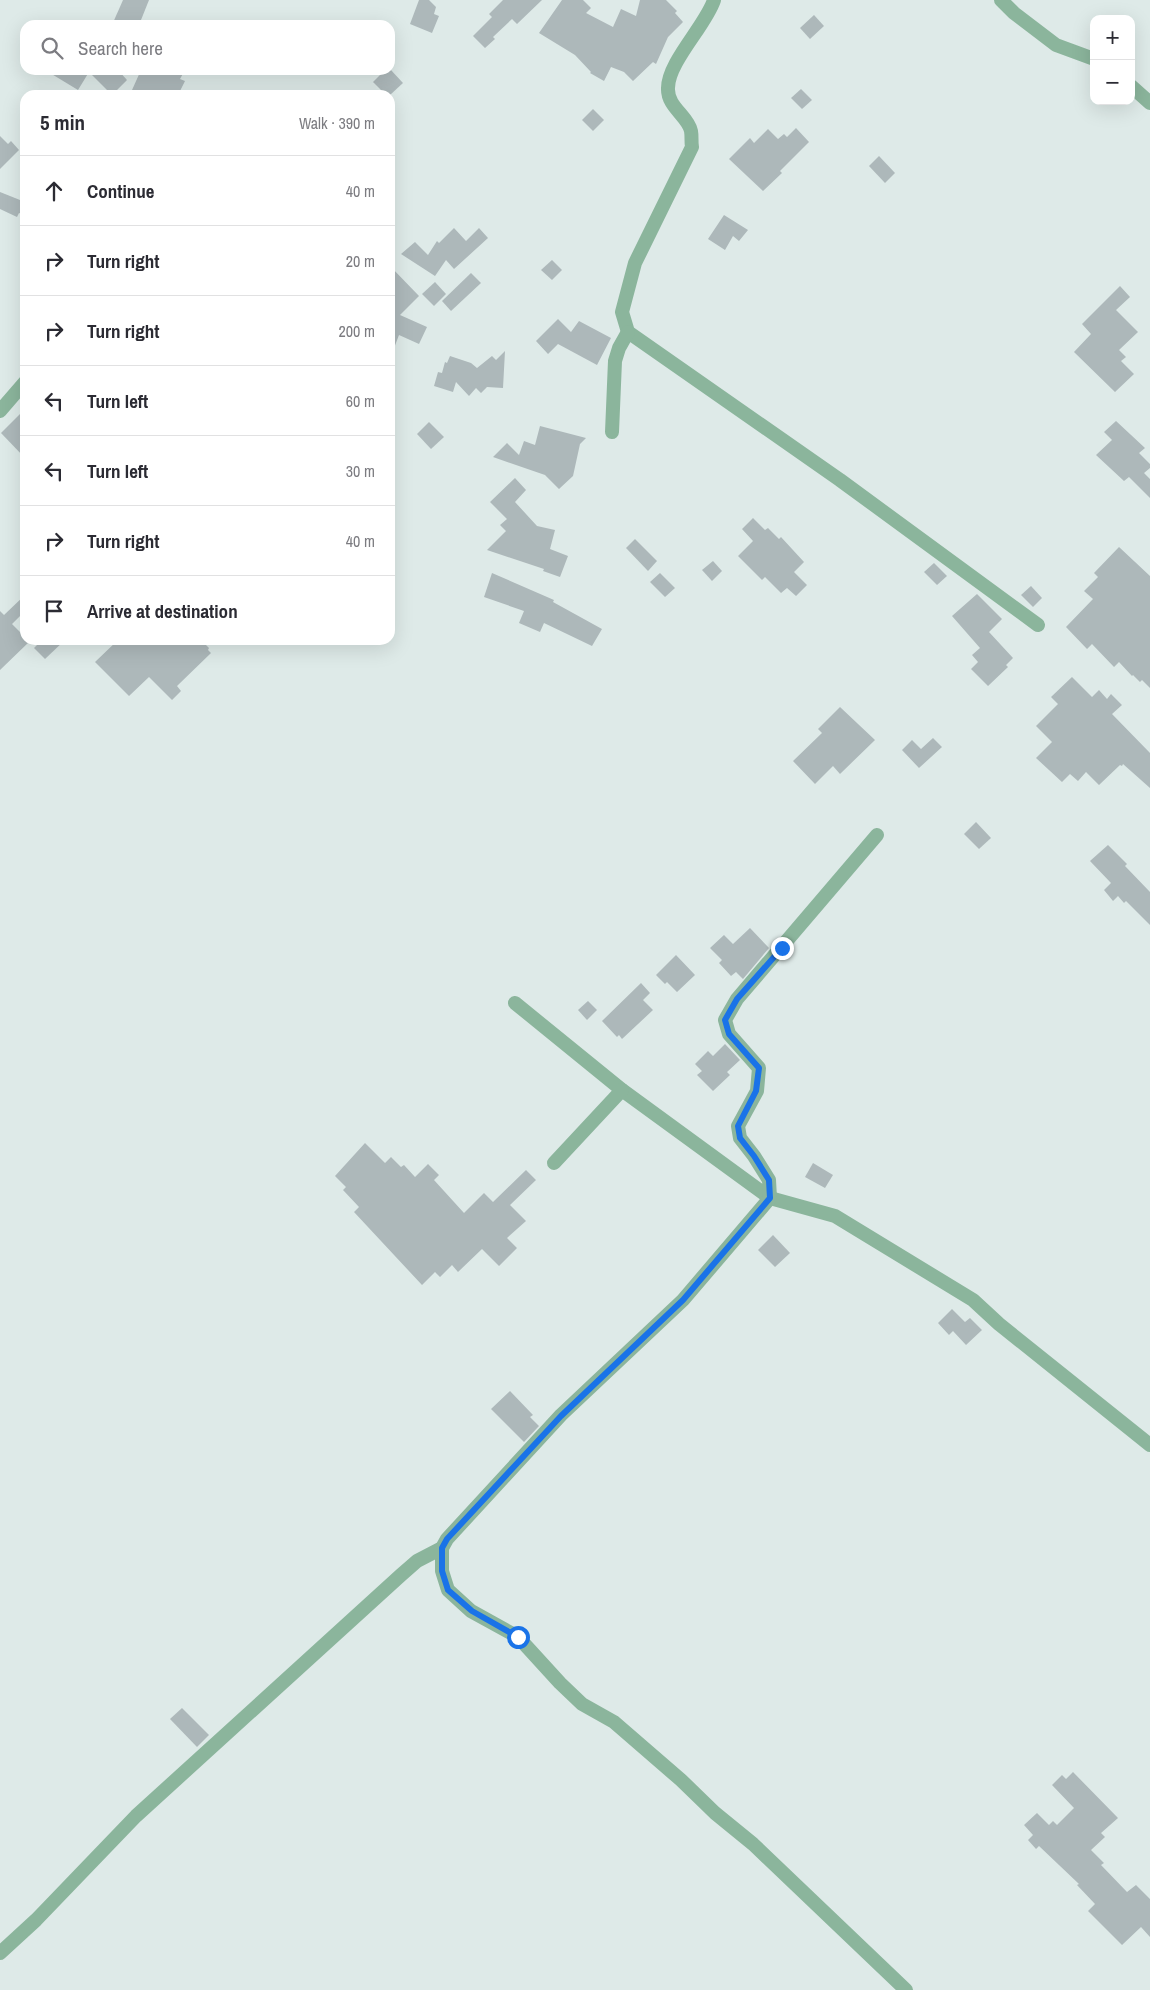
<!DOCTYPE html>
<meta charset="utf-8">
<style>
body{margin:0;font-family:"Archivo Narrow",sans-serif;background:#f7f7f7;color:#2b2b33}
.controls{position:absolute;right:15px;top:15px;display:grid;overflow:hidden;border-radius:10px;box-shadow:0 5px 20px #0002}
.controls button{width:45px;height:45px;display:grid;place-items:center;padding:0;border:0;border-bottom:1px solid #e1e1e2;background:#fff;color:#2b2b33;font:25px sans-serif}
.stop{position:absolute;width:15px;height:15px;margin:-11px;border:4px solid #1a73e8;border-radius:50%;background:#fff}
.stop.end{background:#1a73e8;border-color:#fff;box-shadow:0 1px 5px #0008}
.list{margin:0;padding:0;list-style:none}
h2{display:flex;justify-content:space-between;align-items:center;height:65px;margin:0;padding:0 20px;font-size:21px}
h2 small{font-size:16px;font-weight:400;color:#7c7c81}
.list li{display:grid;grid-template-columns:32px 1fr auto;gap:15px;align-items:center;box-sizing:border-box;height:70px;padding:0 20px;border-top:1px solid #e1e1e2}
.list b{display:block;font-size:19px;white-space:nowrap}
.list em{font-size:16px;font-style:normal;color:#7c7c81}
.icon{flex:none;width:28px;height:28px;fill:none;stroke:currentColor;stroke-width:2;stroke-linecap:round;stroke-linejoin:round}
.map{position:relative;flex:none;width:1150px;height:1990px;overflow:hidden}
.search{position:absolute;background:#fff;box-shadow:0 5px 20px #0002;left:20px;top:20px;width:375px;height:55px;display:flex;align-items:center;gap:12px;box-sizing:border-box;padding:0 18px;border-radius:15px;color:#7c7c81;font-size:19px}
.panel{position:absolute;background:#fff;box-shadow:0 5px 20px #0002;left:20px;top:90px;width:375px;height:555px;border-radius:15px}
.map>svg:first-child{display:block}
.building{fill:#adb8ba}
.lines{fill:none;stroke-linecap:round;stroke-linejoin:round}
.minor{stroke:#8bb59c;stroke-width:14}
.route{stroke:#1a73e8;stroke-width:6}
</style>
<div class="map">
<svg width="1150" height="1990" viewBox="0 0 1150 1990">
<rect width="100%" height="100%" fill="#deeae8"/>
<g class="building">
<path d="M123,0H149L139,25H112Z"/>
<path d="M419,0H429L436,7L434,14L439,16L432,33L410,24Z"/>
<path d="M503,0H542L517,24L512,19L493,37L495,39L485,48L473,36L492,17L489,14Z"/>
<path d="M562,0H583L591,8L586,13L613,27L621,9L636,16L640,0H666L677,11L675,13L683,22L668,37L656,64L653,62L633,81L624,72L611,67L604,81L590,73L591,72L575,55L539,33Z"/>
<path d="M814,15L824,26L810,39L800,28Z"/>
<path d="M390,69L403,83L390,95H386L373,82L385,70Z"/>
<path d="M45,70H118L127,80L112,95L89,72L78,90Z"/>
<path d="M141,70H185L180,79L185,81L178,95H143L132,90Z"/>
<path d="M801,89L812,100L802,109L791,98Z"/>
<path d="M593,109L604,120L593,131L582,120Z"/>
<path d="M796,128L809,142L780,171L782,173L763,191L729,159L750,138L754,143L768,129L778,139L784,134L787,137Z"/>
<path d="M0,136L8,144L11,141L19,150L0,169Z"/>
<path d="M879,156L895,173L885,183L869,166Z"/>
<path d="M0,192L25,202V215L19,213L17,217L0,209Z"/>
<path d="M724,215L748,230L739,241L733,236L725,250L708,239Z"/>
<path d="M454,228L466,241L479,228L488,238L454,269L446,260L435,276L401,254L415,242L428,255L437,241L439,243Z"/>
<path d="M552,260L562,270L552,280L541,270Z"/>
<path d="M390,266L419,296L400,315L427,327L419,344L399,335L391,356Z"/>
<path d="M471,273L481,283L451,311L442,301Z"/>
<path d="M435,282L446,294L434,306L422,294Z"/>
<path d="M1120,286L1130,297L1116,310L1138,332L1119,350L1126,357L1121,361L1134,374L1115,392L1074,352L1091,334L1082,324Z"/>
<path d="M558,319L571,332L579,321L611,338L597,365L558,344L548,354L536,341Z"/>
<path d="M505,351L503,388L487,387L481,393L476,388L469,396L456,382L453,392L434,386L438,372L442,373L445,362L447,363L450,356L471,363L477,368L492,356L496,360Z"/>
<path d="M25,409V458L1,433Z"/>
<path d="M1116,421L1145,448L1139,453L1150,464V468L1144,473L1150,479V498L1129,477L1124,481L1096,455L1112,440L1104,432Z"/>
<path d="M429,422L444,437L431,449L417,434Z"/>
<path d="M540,426L586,438L580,444L573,476L559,489L545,475L493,457L507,443L519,455L524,441L535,445Z"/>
<path d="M515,478L526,490L515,502L537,526L555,530L550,549L568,556L560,577L543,571L544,569L487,550L506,531L500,525L507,519L490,502Z"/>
<path d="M753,518L765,530L768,528L779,539L781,537L804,562L794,572L807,585L796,596L787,588L781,593L765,577L762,580L738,556L753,541L742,529Z"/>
<path d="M635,539L657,561L648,571L626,548Z"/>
<path d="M1119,547L1150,576V688L1142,680L1140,682L1133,675L1132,676L1119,662L1114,667L1092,644L1087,649L1066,627L1093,599L1084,591L1098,577L1094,573Z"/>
<path d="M713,561L722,571L712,581L702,570Z"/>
<path d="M934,563L947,576L937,585L924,572Z"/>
<path d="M492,573L554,600L553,602L602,629L592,646L544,623L540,632L519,623L524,611L484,597Z"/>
<path d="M660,573L675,588L665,597L650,582Z"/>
<path d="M1031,586L1042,598L1033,607L1021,595Z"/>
<path d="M977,594L1002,619L989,632L1013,658L1006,665L1008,667L988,686L971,669L978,662L972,655L980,648L952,616Z"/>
<path d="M25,595V611L12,624L25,637V640L29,642L0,670V611L4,615Z"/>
<path d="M42,640H65L45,659L34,648Z"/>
<path d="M118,640H201L209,648L208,650L211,653L177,686L181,691L172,700L149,677L129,696L95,662Z"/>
<path d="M1072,677L1092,697L1099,690L1107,699L1111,694L1122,705L1112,714L1150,753V788L1123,764L1122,766L1120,765L1099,785L1086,772L1078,781L1070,774L1062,782L1036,758L1052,742L1036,726L1058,704L1051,697Z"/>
<path d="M840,707L875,740L840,774L833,766L815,784L793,761L822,733L818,729Z"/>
<path d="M933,738L942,747L919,768L902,750L912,740L921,749Z"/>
<path d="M976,822L991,838L979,849L964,834Z"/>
<path d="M1108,845L1127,864L1125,866L1150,892V925L1126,901L1124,903L1118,896L1113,901L1104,890L1111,883L1090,861Z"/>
<path d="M750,928L769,948L743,979L736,972L731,976L719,963L722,960L710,948L724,935L733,944Z"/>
<path d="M676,955L695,975L677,992L667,982L665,984L656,975Z"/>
<path d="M641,983L650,993L643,1000L653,1010L622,1039L619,1035L617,1037L602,1021Z"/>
<path d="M588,1001L597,1010L587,1020L578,1010Z"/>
<path d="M725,1044L740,1060L727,1072L730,1075L713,1091L697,1075L702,1071L695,1064L708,1051L713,1056Z"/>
<path d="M365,1143L385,1163L391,1157L401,1167L404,1165L415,1177L428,1164L439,1175L434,1180L464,1213L484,1193L493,1202L526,1170L536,1180L510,1205L526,1221L507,1238L517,1248L499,1266L482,1249L458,1272L452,1265L440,1277L435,1272L422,1285L354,1212L359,1207L343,1190L346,1187L335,1176Z"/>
<path d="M813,1163L833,1175L825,1188L805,1177Z"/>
<path d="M773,1235L790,1253L775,1267L758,1250Z"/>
<path d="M952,1309L965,1322L970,1318L982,1330L966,1345L953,1331L949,1335L938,1323Z"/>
<path d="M510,1391L533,1415L530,1417L539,1426L524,1442L491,1409Z"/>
<path d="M182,1708L209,1735L197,1747L170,1719Z"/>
<path d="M1073,1772L1118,1818L1101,1833L1105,1837L1091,1850L1104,1863L1101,1865L1127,1892L1136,1885L1150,1899V1937L1141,1927L1122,1945L1088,1911L1095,1904L1077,1885L1079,1884L1039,1846L1036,1849L1028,1840L1033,1835L1024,1825L1037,1813L1049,1825L1053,1821L1057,1825L1074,1808L1052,1785L1062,1775L1066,1779Z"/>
</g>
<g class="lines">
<g class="minor">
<path d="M714,0C706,25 668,62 668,88C667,107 688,116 691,131C692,136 691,142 692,147L635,263L622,312L628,332L840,480L1038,625"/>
<path d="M1001,0L1014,13L1056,45L1094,59"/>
<path d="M1131,86L1150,103"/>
<path d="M0,411L25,382"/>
<path d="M612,432L615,361L619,348L628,332"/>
<path d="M515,1003L622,1090L770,1198L835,1216L973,1300L999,1324L1150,1445"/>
<path d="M554,1163L622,1090"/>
<path d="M442,1548V1571L448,1590L471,1611L518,1637L560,1683L582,1704L614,1722L681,1780L715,1813L753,1844L906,1990"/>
<path d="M0,1953L36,1920L136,1816L401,1575L417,1561L442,1548L447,1539L561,1415L683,1300L770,1198L769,1180L754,1156L740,1138L738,1126L757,1091L759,1068L729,1034L725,1020L737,999L877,835"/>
</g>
</g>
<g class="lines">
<path class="route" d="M518,1637L472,1611L448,1590L442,1571V1548L447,1539L561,1416L683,1300L770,1198L769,1180L754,1156L740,1138L738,1126L756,1091L759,1068L729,1034L725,1020L737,999L782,948"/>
</g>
</svg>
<div class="controls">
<button>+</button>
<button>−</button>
</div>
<div class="stop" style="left:518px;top:1637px"></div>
<div class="stop end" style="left:782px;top:948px"></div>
<div class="search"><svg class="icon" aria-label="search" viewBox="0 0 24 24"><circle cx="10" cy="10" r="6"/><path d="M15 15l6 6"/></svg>Search here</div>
<section class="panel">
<h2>5 min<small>Walk · 390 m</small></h2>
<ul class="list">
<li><svg class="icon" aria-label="ahead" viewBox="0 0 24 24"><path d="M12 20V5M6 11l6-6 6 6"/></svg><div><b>Continue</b></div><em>40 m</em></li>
<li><svg class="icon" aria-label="right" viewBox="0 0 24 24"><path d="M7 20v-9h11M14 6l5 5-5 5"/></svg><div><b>Turn right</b></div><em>20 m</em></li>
<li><svg class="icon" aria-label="right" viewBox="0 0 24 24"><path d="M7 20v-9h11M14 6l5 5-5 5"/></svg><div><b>Turn right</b></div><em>200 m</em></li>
<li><svg class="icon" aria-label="left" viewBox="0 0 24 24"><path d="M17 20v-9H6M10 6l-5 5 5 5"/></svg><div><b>Turn left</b></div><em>60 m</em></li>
<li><svg class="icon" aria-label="left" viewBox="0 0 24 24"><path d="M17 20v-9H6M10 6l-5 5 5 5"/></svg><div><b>Turn left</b></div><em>30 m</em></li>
<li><svg class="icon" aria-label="right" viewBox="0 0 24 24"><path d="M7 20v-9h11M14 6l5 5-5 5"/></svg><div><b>Turn right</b></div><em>40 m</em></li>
<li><svg class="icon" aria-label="arrive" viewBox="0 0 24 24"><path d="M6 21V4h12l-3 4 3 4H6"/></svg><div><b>Arrive at destination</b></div></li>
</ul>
</section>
</div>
